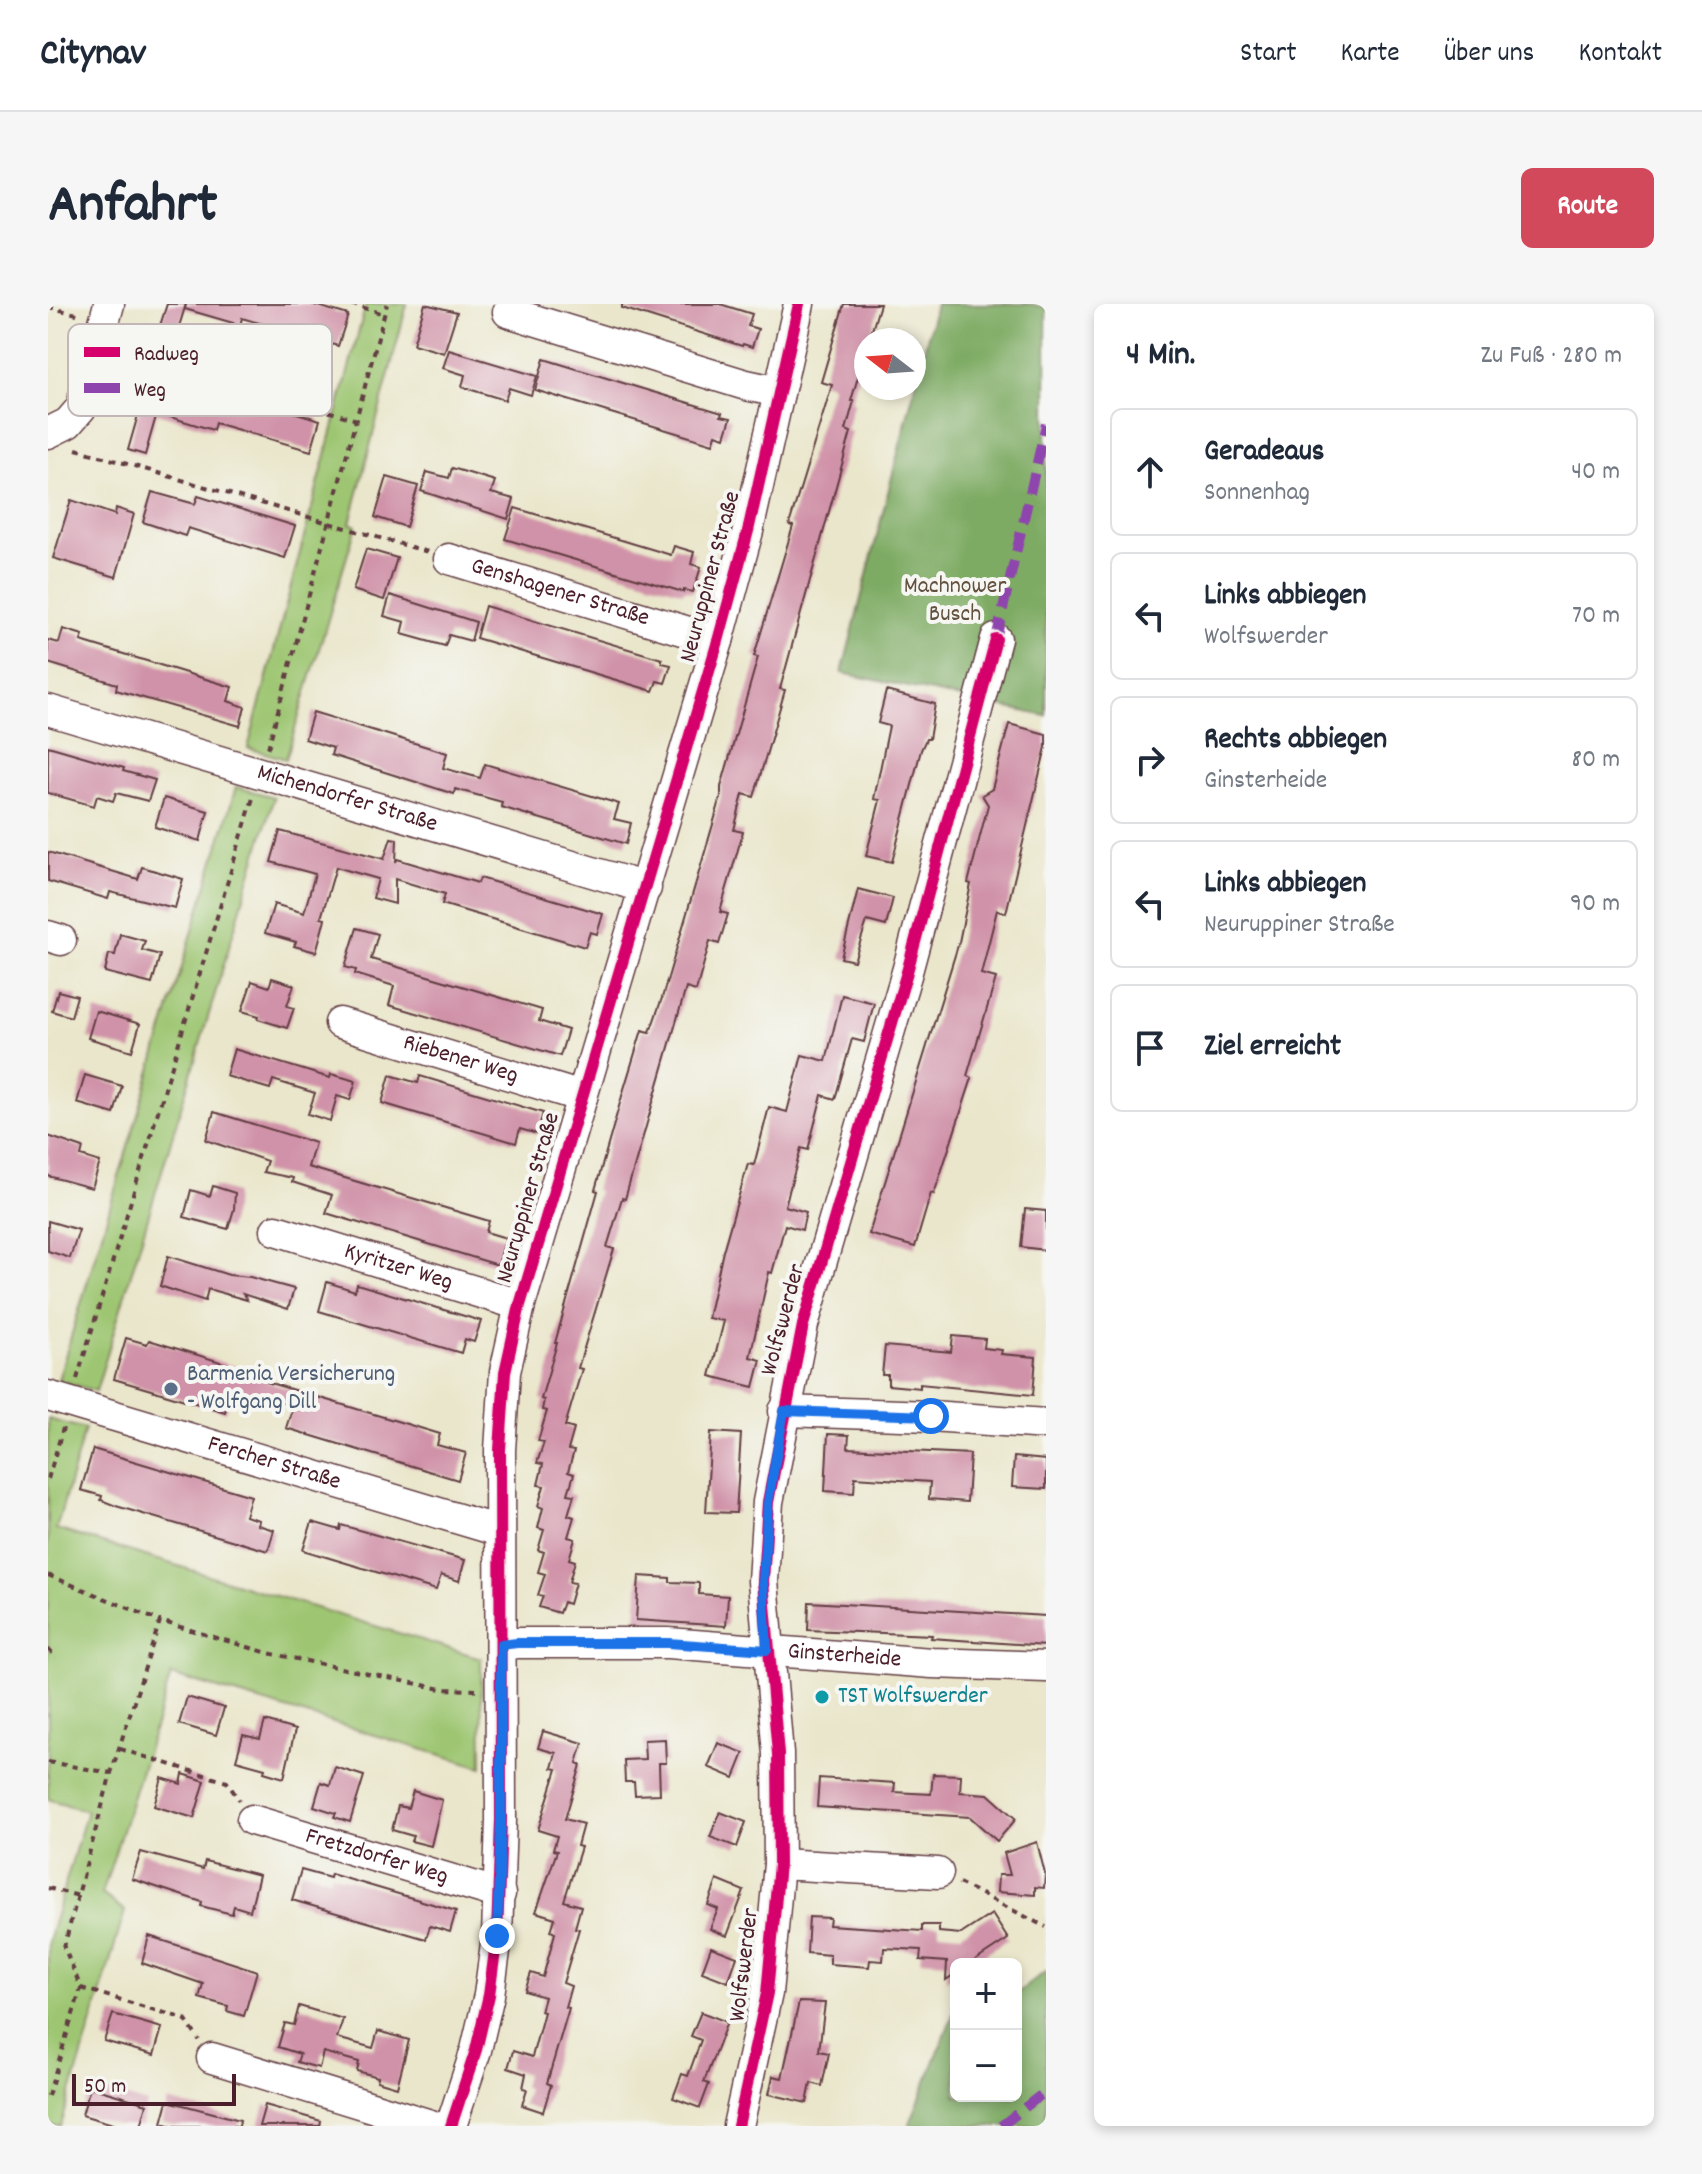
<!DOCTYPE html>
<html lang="de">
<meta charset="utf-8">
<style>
body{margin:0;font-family:Dekko,sans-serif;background:#f6f6f7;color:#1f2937}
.controls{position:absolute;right:24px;bottom:24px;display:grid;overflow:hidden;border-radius:12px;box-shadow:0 4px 12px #0003}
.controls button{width:72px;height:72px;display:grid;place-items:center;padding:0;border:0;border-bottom:2px solid #e0e1e3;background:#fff;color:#1f2937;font:40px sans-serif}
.compass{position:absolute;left:806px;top:24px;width:72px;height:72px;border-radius:50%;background:#fff;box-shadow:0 4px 12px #0003;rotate:287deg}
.scale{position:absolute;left:24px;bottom:20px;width:164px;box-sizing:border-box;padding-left:8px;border:4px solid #4a1f2b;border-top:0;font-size:22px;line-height:28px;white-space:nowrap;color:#4a1f2b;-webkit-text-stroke:6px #f6f6f2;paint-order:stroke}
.stop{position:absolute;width:24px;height:24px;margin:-18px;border:6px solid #1a73e8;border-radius:50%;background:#fff}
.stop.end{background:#1a73e8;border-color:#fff;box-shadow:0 2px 8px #0008}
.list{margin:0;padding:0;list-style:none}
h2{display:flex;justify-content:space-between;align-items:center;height:104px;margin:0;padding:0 32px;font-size:34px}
h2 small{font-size:26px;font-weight:400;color:#747a83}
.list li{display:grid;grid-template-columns:52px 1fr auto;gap:24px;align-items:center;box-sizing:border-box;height:128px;margin:0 16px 16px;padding:0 16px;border:2px solid #e0e1e3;border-radius:12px}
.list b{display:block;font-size:30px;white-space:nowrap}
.list p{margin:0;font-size:26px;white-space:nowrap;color:#747a83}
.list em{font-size:26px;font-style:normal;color:#747a83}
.icon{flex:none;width:44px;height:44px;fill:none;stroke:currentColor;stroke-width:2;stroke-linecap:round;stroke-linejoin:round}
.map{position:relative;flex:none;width:998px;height:1822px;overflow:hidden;border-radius:12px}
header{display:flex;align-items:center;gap:48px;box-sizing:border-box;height:112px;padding:0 40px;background:#fff;border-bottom:2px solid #e0e1e3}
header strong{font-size:38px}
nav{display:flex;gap:44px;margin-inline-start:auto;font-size:28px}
.intro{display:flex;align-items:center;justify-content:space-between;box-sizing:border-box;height:192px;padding:0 48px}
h1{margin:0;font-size:56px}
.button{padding:20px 36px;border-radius:12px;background:#d1495b;color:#fff;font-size:28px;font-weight:700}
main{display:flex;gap:48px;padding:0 48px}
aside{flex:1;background:#fff;border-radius:12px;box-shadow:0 4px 12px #0003}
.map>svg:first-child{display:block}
.green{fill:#9ec672;stroke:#74724e;stroke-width:2}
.forest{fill:#7eab64;stroke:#646548;stroke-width:2}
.building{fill:#d092a8}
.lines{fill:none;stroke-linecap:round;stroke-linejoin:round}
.minor-casing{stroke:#623d43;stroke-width:33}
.path{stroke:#623d43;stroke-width:4;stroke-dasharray:6 6;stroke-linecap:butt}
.minor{stroke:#fff;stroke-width:30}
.quiet{stroke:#8e44ad;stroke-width:10;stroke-dasharray:20 10;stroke-linecap:butt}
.cycleway-casing{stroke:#f6f6f2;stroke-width:17}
.cycleway{stroke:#d6006c;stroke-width:12}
.route{stroke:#1a73e8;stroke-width:10}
.service-dot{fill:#5c6f8a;stroke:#f6f6f2;stroke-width:3}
.culture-dot{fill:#0f9aa8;stroke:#f6f6f2;stroke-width:3}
.labels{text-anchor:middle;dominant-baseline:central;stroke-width:8;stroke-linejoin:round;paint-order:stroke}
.street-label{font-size:24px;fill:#4a1f2b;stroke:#f6f6f2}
.park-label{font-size:24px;fill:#635140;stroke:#f6f6f2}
.service-label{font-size:24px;fill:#4e5e75;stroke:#f6f6f2;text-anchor:start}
.culture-label{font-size:24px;fill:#0d838f;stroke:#f6f6f2;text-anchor:start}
.key{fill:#f6f6f2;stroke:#c2b6b6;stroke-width:2}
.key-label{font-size:22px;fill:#4a1f2b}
</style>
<header>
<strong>Citynav</strong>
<nav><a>Start</a><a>Karte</a><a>Über uns</a><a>Kontakt</a></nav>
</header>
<div class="intro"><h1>Anfahrt</h1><a class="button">Route</a></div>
<main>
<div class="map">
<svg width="998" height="1822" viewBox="0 0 998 1822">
<rect width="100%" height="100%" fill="#f6f6f2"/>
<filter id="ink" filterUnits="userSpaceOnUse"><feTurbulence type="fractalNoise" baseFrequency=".0125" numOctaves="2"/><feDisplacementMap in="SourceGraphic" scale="16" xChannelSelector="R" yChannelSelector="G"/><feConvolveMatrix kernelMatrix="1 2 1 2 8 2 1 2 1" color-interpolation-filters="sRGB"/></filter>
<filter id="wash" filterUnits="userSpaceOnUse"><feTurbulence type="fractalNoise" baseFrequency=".006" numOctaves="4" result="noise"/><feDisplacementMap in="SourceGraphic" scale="32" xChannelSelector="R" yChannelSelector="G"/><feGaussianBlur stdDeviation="1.8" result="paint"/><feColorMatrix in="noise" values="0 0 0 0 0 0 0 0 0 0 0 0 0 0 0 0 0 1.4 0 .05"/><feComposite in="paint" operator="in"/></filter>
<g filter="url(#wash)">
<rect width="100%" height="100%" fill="#eae6cb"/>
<g class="green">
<path d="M318,0H359L302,219L308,222L238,455L200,444Z"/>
<path d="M188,483L226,493L48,1087L10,1076Z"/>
<path d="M0,1115L37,1125L8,1225L433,1354L434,1463L123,1371L54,1590L77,1607L13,1822H0V1637L39,1507L0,1495Z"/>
</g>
<g class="forest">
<path d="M888,0H980L998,3V412L794,369Z"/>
<path d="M998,1667V1822H861L906,1708L908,1707V1792H968V1690Z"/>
</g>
<g id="blocks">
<g class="building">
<path d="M119,0H138L124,45L106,40Z"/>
<path d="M138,0H263L300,11L290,42L194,14L192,21L137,5Z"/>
<path d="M377,0L409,8L396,49L365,40Z"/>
<path d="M574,0H672L704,10L700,22L710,25L704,43L695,40L694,42L574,4Z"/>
<path d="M796,0H832L821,36H818V45L803,97H806L798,126L803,128L732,385L737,386L706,493L695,490L686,526L695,528L672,608L680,610L671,640L662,637L648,687L638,684L577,895L574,894L559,943L566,945L530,1064L534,1065L517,1122L526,1125L520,1146L526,1147L520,1168L526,1170L520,1190L526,1191L520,1211L526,1213L520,1233L527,1235L521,1255L527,1257L521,1278L527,1279L521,1300L515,1298L511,1309L491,1303L495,1292L490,1291L497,1270L490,1268L496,1248L490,1246L496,1226L490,1224L495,1204L490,1202L496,1182L490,1181L495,1160L489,1159L496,1138L490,1137L499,1107L494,1106L496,1096L493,1095L509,1039H507L550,887L547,886L576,785L594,726L602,728L614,694L673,493V483L710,353L706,352L745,222L741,221L784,81L773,78Z"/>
<path d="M401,46L489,72L483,91L461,84L457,96L414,83L417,71L395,64Z"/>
<path d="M496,55L674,109L673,112L683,114L677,133L668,130L665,140L487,86Z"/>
<path d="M98,83L129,92L131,83L174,95L176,87L272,116L263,147L167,119L165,126L109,109L97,151L80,146Z"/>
<path d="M404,164L447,177L443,189L466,195L460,215L373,187L379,168L401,174Z"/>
<path d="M339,173L370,182L358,223L327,213Z"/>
<path d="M104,188L147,200L150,192L247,222L237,254L140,224L137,232L95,218Z"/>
<path d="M23,196L67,211L68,204L86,210L68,273L5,254Z"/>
<path d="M467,204L623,251L626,242L646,248L643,260L653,263L645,288L636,286L635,288L457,235Z"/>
<path d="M318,245L349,254L336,296L305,286Z"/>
<path d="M342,291L428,318L423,337L401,331L397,342L354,330L357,318L336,312Z"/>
<path d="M437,302L614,355V359L623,361L617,379L609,377L605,387L428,334Z"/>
<path d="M15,325L35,331L33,337L184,383L180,397L197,403L192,422L68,386L69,380L0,359V336L11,339Z"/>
<path d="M838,387L887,400L881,435H878L873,446L844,558L818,552L832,496L826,495L841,422L830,419Z"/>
<path d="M265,408L399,449L395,464L432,474L437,460L571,500L566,515L583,519L578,540L453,503L454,498L407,485L406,490L283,451L285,444L257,435Z"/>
<path d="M961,420L998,430V443L958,609L949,606L933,670L948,674L919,772L924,774L886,890L883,889L867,943L821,930L911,638L923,580L920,579L940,501L934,491L944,485Z"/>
<path d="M0,442L76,464L75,467L107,476L100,497L68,489L65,497L49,492L46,502L0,489Z"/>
<path d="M116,494L160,507L152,537L107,523Z"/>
<path d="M232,527L336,555L343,534L349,535L348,558L349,555L430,579L432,574L555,610L549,630L542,628L537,643L394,600L397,590L347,575V600L325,594L330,575L288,563L273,614L277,615L268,648L246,642L248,638L217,629L226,600L256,609L267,570L223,558Z"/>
<path d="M0,548L90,575L94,563L135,575L127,604L62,588L60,595L0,577Z"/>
<path d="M810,585L845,594L838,622L819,617L806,657L793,654Z"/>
<path d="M309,624L330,630L323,655L494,706L491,717L520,726L512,752L341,701L346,682L307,670L308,666L297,663Z"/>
<path d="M72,630L97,637L94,646L112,651L104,680L57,668L61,650L67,651Z"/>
<path d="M224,674L246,681L239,702L246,704L239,724L210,715L211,712L194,707L204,677L221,683Z"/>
<path d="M10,687L29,692L23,713L4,707Z"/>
<path d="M794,691L826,699L816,738L804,735L787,795L774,791L760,846L753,844L737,902L758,908L754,926L737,921L724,969L721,968L702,1053L713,1056L706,1083L662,1072L676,1017L660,1014L675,947L700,860L706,861L721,803L739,808L754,751L778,757Z"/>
<path d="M48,707L92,720L84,747L40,734Z"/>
<path d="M186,745L282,774L283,770L308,777L302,796L289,792L282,817L260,810L267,789L225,776L222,785L178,772Z"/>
<path d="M37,771L74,782L66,810L29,799Z"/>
<path d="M342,771L370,779L372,772L495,809L489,830L472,825L468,839L334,799Z"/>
<path d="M166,808L267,839L260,863L441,917L438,928L458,934L450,961L278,909L284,891L244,878L245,874L215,868L219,857L158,836Z"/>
<path d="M0,832L35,844L33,852L52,858L44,884L0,872Z"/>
<path d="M165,882L187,889L186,905L180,925L136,913L143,886L162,892Z"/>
<path d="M977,905L998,907V946L973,943Z"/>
<path d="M0,917L31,926L22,954L0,947Z"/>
<path d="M120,952L181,971L202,973L246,985L240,1005L195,990L199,996L160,985L157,997L112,982Z"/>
<path d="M279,978L307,987L309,980L433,1017L426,1038L417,1035L413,1049L271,1007Z"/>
<path d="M905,1032L937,1035L936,1044L954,1046L953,1050L988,1053L985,1091L872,1080V1084L840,1081V1071H834L837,1042L903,1048Z"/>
<path d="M78,1034L99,1040L101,1036L221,1073L219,1078L392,1130L389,1141L418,1149L410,1176L238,1124L245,1102L198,1089L196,1094L183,1090L177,1108L66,1075Z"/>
<path d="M663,1128L693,1130L688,1209L658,1208Z"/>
<path d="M780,1130L801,1131L800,1144L922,1150L919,1198L881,1195L882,1178L807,1173L806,1189L777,1187Z"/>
<path d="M45,1145L203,1192L197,1212L211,1216L210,1221L226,1226L220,1247L68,1202L53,1196L54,1192L33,1186Z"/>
<path d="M966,1153L998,1156V1185L964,1183Z"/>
<path d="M264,1218L292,1226L293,1221L417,1256L411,1277L393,1271L388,1286L255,1246Z"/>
<path d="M591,1272L622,1274V1278L651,1279V1290L680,1292L678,1322L588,1316Z"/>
<path d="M761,1298L998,1312V1342L883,1334L884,1331L760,1326Z"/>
<path d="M139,1393L176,1404L168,1431L131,1420Z"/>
<path d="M217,1417L247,1426L236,1474L216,1468L217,1464L188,1456L195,1431L212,1435Z"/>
<path d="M495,1427L535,1439L529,1459L533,1461L517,1515L535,1520L529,1542L533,1543L516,1597L533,1602L527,1624L531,1625L515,1679L523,1682L517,1703L521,1704L499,1779L503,1781L495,1808L474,1801L479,1785L475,1784L478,1770L460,1764L465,1747L484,1753L496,1708L492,1707L496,1693L477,1687L483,1669L495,1673L507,1629L503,1627L507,1614L488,1608L509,1547L505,1546L509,1532L490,1526L509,1465L504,1464L508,1449L490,1444Z"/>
<path d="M617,1435L618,1459H611L612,1490L587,1491L586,1478H577L576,1456L597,1455L596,1436Z"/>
<path d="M670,1439L696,1449L686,1474L660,1463Z"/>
<path d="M287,1463L316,1472L302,1518L286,1513L288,1509L266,1502L273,1478L282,1481Z"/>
<path d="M135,1470L157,1477L146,1514L106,1502L114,1474L133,1480Z"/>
<path d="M885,1470L913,1471L912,1488L940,1490L968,1515L949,1537L922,1513L769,1503L771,1474L847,1479L846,1488L883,1490Z"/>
<path d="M365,1487L394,1496L383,1542L363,1537L365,1532L344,1526L350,1502L360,1504Z"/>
<path d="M672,1508L698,1518L689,1543L662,1533Z"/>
<path d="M989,1538L997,1570L996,1584L987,1583V1591L949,1588L950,1571H962L956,1549Z"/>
<path d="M93,1548L155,1565L157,1557L211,1571L202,1607L186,1602L184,1610L153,1602L154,1598L84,1575Z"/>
<path d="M253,1566L282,1574L283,1570L408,1607L402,1628L382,1622L378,1635L244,1596Z"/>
<path d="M669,1576L696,1587L679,1632L662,1625L670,1605L660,1601Z"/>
<path d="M944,1610L960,1635L922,1660H908V1669L898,1676L899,1658L872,1656L873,1646L836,1644L835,1657L822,1656L821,1663L782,1660V1651L759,1649L761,1613L782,1614L781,1621L874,1627V1621H891V1628L913,1630Z"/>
<path d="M101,1632L209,1667L196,1712L179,1707L180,1702L151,1694L155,1680L94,1659Z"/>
<path d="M663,1643L689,1653L680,1678L654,1668Z"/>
<path d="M751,1698L777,1699L771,1747L781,1749L774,1782L763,1779L759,1799L721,1790L725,1772L734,1774Z"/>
<path d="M251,1702L295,1715L289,1734L325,1744L330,1727L361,1736L349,1783L329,1777L330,1773L309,1767L311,1758L275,1748L271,1764L249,1758L252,1750L230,1743L237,1719L246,1721Z"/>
<path d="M653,1708L679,1718L656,1778L661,1780L652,1804L625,1794L634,1770L640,1772L653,1736L643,1732Z"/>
<path d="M65,1710L114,1724L106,1751L56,1737Z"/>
<path d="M42,1783L99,1800L93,1822H72L34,1811Z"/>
<path d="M120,1797L192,1816L191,1822H125L114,1819Z"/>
<path d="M217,1801L273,1817L272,1822H211Z"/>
</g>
</g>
</g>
<g filter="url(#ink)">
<use href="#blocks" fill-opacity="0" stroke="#623d43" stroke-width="2"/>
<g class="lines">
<defs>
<g id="minor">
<path d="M460,8L698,81L731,88"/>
<path d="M0,129L20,119L33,104L61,0"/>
<path id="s1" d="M401,255L670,337"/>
<path id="s2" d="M0,406L598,584"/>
<path d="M0,632L13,636"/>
<path id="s3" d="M292,719L534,793"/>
<path id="s4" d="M228,926L472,1001"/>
<path id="s5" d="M0,1092L451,1227"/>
<path d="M736,1107L883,1112L998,1120"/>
<path id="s6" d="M453,1341L469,1339H620L884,1359L998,1363"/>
<path id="s7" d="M204,1516L452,1590"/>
<path d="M731,1560L890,1569"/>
<path d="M164,1754L386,1822"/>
<path d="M403,1822L428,1746L441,1691L449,1632L453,1516L452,1146L457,1068L472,1001L670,337L700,227L751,0"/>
<path d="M690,1822L719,1689L731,1560L730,1450L715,1277L720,1198L755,1021L859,668L948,335"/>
</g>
</defs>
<use href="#minor" class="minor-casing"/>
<g class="path">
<path d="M303,0L336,10"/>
<path d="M0,3L33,11"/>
<path d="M74,45L309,116"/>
<path d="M28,145L380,248"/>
<path d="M220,444L339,0"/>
<path d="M29,1075L205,494"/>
<path d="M0,1175L15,1124"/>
<path d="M0,1271L112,1317"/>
<path d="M0,1345L8,1354"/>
<path d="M72,1445L179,1478L191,1496"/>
<path d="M0,1458L63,1469"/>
<path d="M911,1579L998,1623"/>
<path d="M0,1584L31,1592"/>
<path d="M33,1684L137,1715L151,1736"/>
<path d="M0,1792L33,1684L16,1643L63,1469L112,1317L220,1349L394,1385L428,1386"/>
</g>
<use href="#minor" class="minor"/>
<g class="quiet">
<path d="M948,335L998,120"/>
<path d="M953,1822L998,1787"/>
</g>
<defs>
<g id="cycleway">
<path d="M403,1822L428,1746L441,1691L449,1632L453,1516L452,1146L457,1068L472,1001L670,337L700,227L751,0"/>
<path d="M690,1822L719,1689L731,1560L730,1450L715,1277L720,1198L755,1021L859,668L948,335"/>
</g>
</defs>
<use href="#cycleway" class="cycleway-casing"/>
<use href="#cycleway" class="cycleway"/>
</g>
</g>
<g class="lines" filter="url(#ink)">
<path class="route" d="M449,1632L453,1516V1341L469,1339H620L719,1346L715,1277L720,1198L736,1107L883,1112"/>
</g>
<circle class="service-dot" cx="123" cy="1085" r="8"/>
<circle class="culture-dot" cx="774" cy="1393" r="8"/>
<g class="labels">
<g class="street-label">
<text transform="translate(663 273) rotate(-75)">Neuruppiner Straße</text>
<text stroke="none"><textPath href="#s1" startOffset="116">Genshagener Straße</textPath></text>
<text stroke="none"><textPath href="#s2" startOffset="312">Michendorfer Straße</textPath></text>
<text stroke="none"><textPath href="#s3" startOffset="126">Riebener Weg</textPath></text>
<text transform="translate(481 894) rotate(-74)">Neuruppiner Straße</text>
<text stroke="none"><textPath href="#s4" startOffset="128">Kyritzer Weg</textPath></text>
<text transform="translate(736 1016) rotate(-75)">Wolfswerder</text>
<text stroke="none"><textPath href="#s5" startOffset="236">Fercher Straße</textPath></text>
<text stroke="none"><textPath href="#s6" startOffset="344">Ginsterheide</textPath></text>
<text stroke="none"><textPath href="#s7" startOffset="130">Fretzdorfer Weg</textPath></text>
<text transform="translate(697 1661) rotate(-83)">Wolfswerder</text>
</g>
<g class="park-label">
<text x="907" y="283">Machnower<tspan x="907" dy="28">Busch</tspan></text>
</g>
<g class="service-label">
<text x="139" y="1071">Barmenia Versicherung<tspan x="139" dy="28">- Wolfgang Dill</tspan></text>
</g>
<g class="culture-label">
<text x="790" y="1393">TST Wolfswerder</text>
</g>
</g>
<rect x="20" y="20" width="264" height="92" rx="12" class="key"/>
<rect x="36" y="43" width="36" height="10" fill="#d6006c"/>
<rect x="36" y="79" width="36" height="10" fill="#8e44ad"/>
<g class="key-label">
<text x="86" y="56">Radweg</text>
<text x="86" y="92">Weg</text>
</g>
</svg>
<div class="controls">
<button>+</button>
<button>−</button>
</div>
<svg class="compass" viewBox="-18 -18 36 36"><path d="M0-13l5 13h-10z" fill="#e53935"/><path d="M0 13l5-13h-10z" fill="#747a83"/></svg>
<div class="scale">50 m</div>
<div class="stop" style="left:883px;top:1112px"></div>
<div class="stop end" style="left:449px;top:1632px"></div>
</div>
<aside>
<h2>4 Min.<small>Zu Fuß · 280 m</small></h2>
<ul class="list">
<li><svg class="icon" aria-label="ahead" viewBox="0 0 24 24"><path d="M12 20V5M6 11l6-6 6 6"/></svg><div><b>Geradeaus</b><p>Sonnenhag</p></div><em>40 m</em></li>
<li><svg class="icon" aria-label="left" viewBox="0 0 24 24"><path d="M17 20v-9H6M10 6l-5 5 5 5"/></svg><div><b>Links abbiegen</b><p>Wolfswerder</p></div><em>70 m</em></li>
<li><svg class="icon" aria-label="right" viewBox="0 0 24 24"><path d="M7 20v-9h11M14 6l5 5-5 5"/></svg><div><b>Rechts abbiegen</b><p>Ginsterheide</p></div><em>80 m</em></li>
<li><svg class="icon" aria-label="left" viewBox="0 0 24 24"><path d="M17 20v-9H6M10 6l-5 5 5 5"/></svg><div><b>Links abbiegen</b><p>Neuruppiner Straße</p></div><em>90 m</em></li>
<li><svg class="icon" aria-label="arrive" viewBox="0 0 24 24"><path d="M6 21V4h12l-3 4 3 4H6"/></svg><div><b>Ziel erreicht</b></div></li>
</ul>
</aside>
</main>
